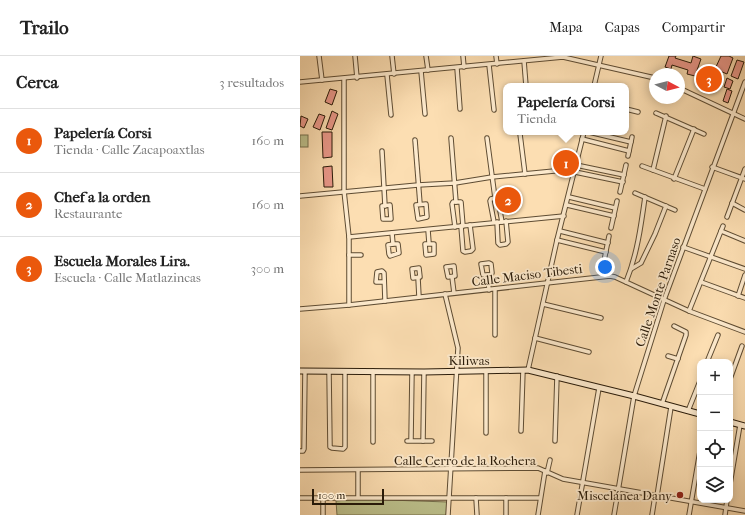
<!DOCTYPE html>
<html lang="es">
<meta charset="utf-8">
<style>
body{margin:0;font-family:"IM FELL French Canon",serif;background:#f6f6f6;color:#222}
.controls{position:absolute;right:12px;bottom:12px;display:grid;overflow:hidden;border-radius:8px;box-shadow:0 2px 10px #0003}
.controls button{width:36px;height:36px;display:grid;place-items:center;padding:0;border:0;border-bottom:1px solid #e0e0e0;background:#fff;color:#222;font:20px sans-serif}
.compass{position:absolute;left:349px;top:12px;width:36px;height:36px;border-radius:50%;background:#fff;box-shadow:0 2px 10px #0003;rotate:97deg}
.scale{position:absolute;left:12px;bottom:10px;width:72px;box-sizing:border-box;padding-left:4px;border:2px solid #2a1b09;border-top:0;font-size:11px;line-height:14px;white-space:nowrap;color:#2a1b09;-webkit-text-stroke:3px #fdeacd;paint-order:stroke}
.you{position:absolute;left:305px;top:211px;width:14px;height:14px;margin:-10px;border:3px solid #fff;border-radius:50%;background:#1a73e8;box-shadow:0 0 0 6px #1a73e833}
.badge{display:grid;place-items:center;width:26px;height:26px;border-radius:50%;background:#ea580c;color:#fff;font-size:13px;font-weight:700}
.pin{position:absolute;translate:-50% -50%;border:2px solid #fff;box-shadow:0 1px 4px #0006}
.popup{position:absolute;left:203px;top:27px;width:126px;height:52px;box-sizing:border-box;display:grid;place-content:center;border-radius:8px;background:#fff;filter:drop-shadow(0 1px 3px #0005);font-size:13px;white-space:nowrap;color:#767676}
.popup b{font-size:15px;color:#222}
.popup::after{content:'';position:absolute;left:50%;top:100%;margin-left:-8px;border:8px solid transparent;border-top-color:#fff}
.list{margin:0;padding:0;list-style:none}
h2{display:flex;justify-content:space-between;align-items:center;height:52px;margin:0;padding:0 16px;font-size:17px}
h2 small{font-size:13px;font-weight:400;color:#767676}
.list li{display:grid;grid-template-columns:26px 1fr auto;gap:12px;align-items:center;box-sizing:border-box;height:64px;padding:0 16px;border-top:1px solid #e0e0e0}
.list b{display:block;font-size:15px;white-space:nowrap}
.list p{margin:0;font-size:13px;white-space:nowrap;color:#767676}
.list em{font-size:13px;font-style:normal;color:#767676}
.icon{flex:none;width:22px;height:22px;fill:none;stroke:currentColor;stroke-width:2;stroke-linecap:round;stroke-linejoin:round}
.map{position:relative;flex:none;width:445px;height:459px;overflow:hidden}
header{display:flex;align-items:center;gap:24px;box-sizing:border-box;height:56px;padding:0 20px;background:#fff;border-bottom:1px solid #e0e0e0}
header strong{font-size:19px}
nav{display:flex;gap:22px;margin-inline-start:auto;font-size:14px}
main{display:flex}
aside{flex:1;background:#fff}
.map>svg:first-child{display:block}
.green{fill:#bdc28e;stroke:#746e4c}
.building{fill:#ea988a;stroke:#2a1b09}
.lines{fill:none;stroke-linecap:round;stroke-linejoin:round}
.street-casing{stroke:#5e4c33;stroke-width:5.5}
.secondary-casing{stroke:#2a1b09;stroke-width:7}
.street{stroke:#fdeacd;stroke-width:3.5}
.secondary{stroke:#fdeacd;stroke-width:5}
.poi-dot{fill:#8f2418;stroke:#fdeacd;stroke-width:1.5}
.labels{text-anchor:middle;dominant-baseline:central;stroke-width:3.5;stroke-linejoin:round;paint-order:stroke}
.street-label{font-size:13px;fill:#2a1b09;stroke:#fdeacd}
.poi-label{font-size:13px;fill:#2a1b09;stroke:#fdeacd;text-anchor:end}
</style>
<header>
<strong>Trailo</strong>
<nav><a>Mapa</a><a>Capas</a><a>Compartir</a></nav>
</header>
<main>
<aside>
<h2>Cerca<small>3 resultados</small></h2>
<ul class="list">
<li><span class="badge">1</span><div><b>Papelería Corsi</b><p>Tienda · Calle Zacapoaxtlas</p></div><em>160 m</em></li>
<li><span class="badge">2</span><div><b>Chef a la orden</b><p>Restaurante</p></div><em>160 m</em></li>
<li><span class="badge">3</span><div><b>Escuela Morales Lira.</b><p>Escuela · Calle Matlazincas</p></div><em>300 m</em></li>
</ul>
</aside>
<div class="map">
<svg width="445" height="459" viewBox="0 0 445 459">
<rect width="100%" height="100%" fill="#fcdeb2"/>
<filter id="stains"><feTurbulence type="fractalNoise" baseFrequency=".005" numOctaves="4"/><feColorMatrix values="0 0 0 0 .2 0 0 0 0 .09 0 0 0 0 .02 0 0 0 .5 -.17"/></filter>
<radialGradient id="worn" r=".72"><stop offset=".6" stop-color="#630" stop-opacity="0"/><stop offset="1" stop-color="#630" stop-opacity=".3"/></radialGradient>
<g class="green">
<rect x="0" y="79" width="8" height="12"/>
<path d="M58,443L148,446V459H37L36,445Z"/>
</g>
<g class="building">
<path d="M369,0H376L375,2L391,7L393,0L401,3L395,20L387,18L388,14L372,9L371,13L365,11Z"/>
<path d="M421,0H429L433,2L427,18L415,13Z"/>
<path d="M437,4L444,6L438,23L431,20Z"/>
<path d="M414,22L421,24L418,33L411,30Z"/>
<path d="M427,22L433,25L430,33L424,31Z"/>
<path d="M30,33L37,35L32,49L25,46Z"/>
<path d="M427,33L432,35L428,47L423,45Z"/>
<path d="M32,55L38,58L32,74L26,72Z"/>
<path d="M19,58L25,60L20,74L13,71Z"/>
<path d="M1,60L8,63L4,72L0,70Z"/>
<path d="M22,76H32V101L23,102Z"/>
<path d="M32,110L33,131H24L23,111Z"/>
</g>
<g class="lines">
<defs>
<g id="street">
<path d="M19,0L22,24"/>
<path d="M55,0L57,22"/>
<path d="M92,0L94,18"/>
<path d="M126,0L128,14"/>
<path d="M163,0L164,11"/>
<path d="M196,0L197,8"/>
<path d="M224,5L226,30"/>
<path d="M189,9L194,54"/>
<path d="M157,12L160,53"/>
<path d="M121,15L125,58"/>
<path d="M87,19L91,59"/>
<path d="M44,23V135L49,181V249"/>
<path d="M0,26L263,1L355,22"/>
<path d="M294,30L301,0"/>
<path d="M379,32L445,63"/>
<path d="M326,53L338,56"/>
<path d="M356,57L404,78"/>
<path d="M289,76L331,86"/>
<path d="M220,78L225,118"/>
<path d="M151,82L156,146"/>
<path d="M187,82L195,142"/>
<path d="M282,83L329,95"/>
<path d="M115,84L120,148"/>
<path d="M82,95L85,150"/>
<path d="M328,100L332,81"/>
<path d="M276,109L324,119"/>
<path d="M342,110L405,133"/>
<path d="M412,111L445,123"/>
<path d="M353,114L366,60"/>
<path d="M275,116L323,126"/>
<path d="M374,123L394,73"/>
<path d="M320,136L326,109"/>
<path d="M335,137L375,154"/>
<path d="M0,140L118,129L155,127L192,121L275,113"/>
<path d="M269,141L315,152"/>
<path d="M432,147L445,154"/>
<path d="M126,148L127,161L118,163L116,149Z"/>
<path d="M90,149L91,163H83L82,150Z"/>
<path d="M267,149L314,160"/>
<path d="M427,161L445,113"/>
<path d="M194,166L190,145L191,143L195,142L198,144L202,166"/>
<path d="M197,166L198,187L200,189L206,188L208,186L206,165"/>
<path d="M161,170L163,195L165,196L171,195L173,193L170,169"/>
<path d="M155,171L152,148L153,146H161L163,170"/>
<path d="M311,172L317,145"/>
<path d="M128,174L129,187"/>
<path d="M260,175L308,187"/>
<path d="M421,175L445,185"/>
<path d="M92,177L93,188"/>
<path d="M49,181L264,160"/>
<path d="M257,184L306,196"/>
<path d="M93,188H98L99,197L90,200L89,198L88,189Z"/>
<path d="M125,188H134V198L126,199Z"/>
<path d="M383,191L445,213"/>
<path d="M49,199H61"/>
<path d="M304,205L309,180"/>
<path d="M189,207L191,208L192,217L190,219H183L181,208Z"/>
<path d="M154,210L155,220L148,221L146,211Z"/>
<path d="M119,212L120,221L113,222L112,213Z"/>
<path d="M331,213L341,207L355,178L366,150"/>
<path d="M188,219L189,234"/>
<path d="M152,221L154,237"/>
<path d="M118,222L119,241"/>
<path d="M84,226H76L77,216L82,215L84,217L85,245"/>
<path d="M326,226C337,199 341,170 345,141"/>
<path d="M401,226L445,242"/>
<path d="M145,238L158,292L148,459"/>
<path d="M438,240L445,219"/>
<path d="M243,248L301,262"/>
<path d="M0,253L49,249L310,220L315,221L389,255L445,276"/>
<path d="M389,255L423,170"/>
<path d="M195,279V233"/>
<path d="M235,282L289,296"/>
<path d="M368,300L378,303"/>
<path d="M407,306L418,279"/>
<path d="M228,314L257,184L284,76"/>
<path d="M29,315L30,391L32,392L43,393L45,391V315"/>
<path d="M73,315V386"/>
<path d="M430,323L442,290"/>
<path d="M362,348L386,279V276L374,270"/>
<path d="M388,355L400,325"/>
<path d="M221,375L223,314"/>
<path d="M186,377V315"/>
<path d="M111,384L112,316"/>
<path d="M107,385H132"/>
<path d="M123,385L124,316"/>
<path d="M255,385L257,320"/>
<path d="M0,395H3L4,393L5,315"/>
<path d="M0,414L238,412L263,423L445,455"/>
<path d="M247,417L250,404"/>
<path d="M430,428L440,369"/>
<path d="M357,440L371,351"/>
<path d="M58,441V414"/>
<path d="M0,442H240"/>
<path d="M176,442L177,459"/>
<path d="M206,442V459"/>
<path d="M23,459V442"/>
<path d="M238,459L245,415"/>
<path d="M277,459L299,332"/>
<path d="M314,459L334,340L364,244L445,26"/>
<path d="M352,459L355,440"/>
<path d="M389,459L400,395"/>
<path d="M425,459L427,444"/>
</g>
<g id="secondary">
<path d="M0,315L124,316L228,314L334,340L400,358"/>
<path d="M430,366L445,370"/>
</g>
</defs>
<use href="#street" class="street-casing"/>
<use href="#secondary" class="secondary-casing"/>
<use href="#street" class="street"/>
<use href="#secondary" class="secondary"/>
</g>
<circle class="poi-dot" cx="380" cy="439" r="4"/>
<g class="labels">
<g class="street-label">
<text transform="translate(227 219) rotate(-7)">Calle Maciso Tibesti</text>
<text transform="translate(358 236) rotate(-71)">Calle Monte Parnaso</text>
<text x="169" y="304">Kiliwas</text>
<text x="165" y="404">Calle Cerro de la Rochera</text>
</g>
<g class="poi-label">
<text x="372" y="439">Miscelánea Dany</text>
</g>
</g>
<rect width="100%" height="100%" filter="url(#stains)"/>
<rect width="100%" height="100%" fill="url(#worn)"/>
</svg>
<div class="controls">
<button>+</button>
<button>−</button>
<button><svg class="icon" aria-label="locate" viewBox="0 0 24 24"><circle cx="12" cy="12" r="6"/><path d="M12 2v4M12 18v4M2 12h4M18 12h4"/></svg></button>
<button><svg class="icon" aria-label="layers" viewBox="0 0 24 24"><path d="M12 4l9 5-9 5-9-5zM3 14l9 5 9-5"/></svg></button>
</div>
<svg class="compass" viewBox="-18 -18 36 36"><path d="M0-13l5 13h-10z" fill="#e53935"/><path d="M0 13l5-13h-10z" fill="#767676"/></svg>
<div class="scale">100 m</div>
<div class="you"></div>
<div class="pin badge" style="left:266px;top:107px">1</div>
<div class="popup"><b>Papelería Corsi</b>Tienda</div>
<div class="pin badge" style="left:208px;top:144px">2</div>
<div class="pin badge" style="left:409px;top:23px">3</div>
</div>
</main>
